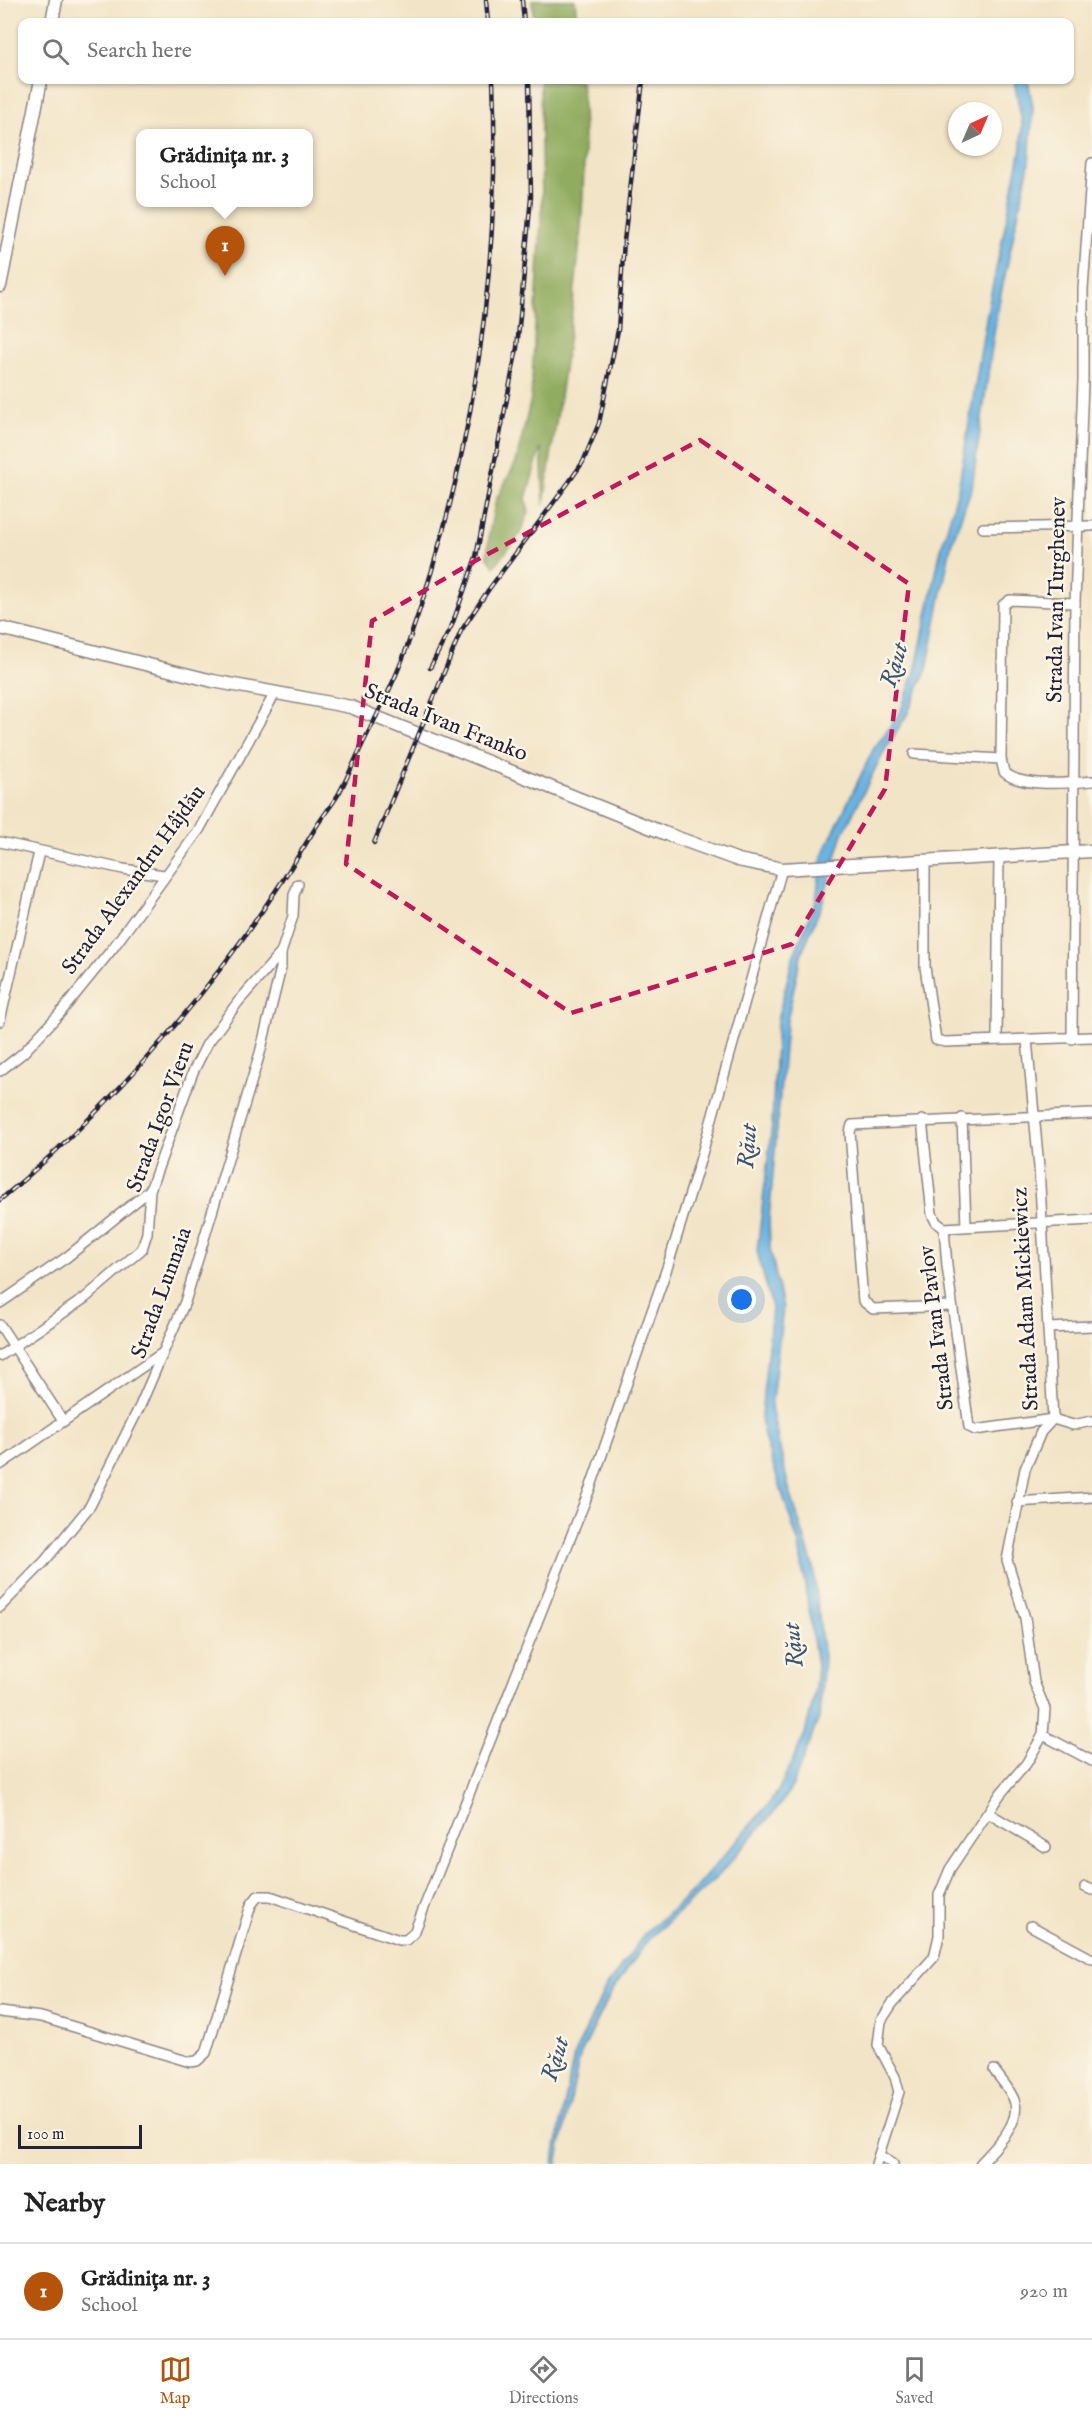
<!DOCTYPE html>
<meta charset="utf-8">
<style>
body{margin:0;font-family:"IM FELL English",serif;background:#f2f2f2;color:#222}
.compass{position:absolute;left:948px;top:102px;width:54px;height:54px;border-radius:50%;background:#fff;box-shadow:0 2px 4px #0004;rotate:44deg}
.scale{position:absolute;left:18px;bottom:15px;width:124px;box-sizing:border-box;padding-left:6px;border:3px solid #22223b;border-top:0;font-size:16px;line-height:21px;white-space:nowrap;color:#22223b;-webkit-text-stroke:4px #fcf5e5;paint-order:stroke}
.you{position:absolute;left:742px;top:1300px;width:21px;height:21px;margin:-15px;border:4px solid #fff;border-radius:50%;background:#1a73e8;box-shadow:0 0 0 9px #1a73e833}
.badge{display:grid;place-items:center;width:39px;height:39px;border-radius:50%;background:#b45309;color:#fff;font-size:20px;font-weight:700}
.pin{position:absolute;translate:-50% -50px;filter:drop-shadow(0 2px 3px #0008)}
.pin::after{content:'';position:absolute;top:32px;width:21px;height:18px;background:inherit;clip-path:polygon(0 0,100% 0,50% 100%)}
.popup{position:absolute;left:136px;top:129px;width:177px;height:78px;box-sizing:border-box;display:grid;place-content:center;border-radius:12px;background:#fff;filter:drop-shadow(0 2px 4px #0005);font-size:20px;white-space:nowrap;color:#767676}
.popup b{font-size:22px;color:#222}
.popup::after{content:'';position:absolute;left:50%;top:100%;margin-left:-12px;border:12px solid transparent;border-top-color:#fff}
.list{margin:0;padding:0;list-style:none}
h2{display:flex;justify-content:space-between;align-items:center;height:78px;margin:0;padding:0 24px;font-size:26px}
h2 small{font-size:20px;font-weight:400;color:#767676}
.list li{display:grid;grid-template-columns:39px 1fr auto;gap:18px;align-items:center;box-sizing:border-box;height:96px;padding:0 24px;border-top:2px solid #e0e0e0}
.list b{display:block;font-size:22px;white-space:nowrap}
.list p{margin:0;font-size:20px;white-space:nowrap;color:#767676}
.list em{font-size:20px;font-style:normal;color:#767676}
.icon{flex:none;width:33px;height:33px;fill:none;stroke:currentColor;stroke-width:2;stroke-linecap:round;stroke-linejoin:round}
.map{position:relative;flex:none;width:1092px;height:2164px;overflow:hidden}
.search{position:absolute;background:#fff;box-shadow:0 2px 4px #0004;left:18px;right:18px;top:18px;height:66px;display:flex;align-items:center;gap:15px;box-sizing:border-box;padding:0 21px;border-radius:12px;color:#767676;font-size:22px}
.sheet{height:174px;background:#fff}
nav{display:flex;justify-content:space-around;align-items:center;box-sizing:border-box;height:84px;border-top:2px solid #e0e0e0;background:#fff;font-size:16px;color:#767676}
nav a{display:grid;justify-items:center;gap:3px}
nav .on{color:#b45309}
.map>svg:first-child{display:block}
.forest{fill:#90ac5e;stroke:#59674c;stroke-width:1.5}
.water{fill:#68b3e1;stroke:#456a8e;stroke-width:1.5}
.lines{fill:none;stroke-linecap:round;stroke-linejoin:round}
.street-casing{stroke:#8a8380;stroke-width:12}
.secondary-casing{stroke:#8a8380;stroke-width:15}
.street{stroke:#fff;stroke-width:9}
.secondary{stroke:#fff;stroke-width:12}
.rail-casing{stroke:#22223b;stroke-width:4.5}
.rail{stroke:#fcf5e5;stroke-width:2;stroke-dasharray:7;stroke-linecap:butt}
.marked{fill:none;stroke:#c2185b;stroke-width:4.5;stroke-dasharray:12 8;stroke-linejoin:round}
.labels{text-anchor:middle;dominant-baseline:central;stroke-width:5;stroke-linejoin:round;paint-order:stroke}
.street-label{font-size:22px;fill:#22223b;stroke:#fcf5e5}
.water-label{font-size:24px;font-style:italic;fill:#3a5575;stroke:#fcf5e5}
</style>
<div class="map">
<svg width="1092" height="2164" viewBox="0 0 1092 2164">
<rect width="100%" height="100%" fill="#fcf5e5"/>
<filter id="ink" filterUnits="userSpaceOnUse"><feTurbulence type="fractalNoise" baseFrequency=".0167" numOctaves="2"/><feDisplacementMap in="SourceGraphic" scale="12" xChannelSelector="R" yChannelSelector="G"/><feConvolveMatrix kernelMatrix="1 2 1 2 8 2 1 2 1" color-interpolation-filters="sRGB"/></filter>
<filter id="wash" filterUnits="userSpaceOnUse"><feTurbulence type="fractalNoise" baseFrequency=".008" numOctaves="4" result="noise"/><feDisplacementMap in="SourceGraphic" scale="24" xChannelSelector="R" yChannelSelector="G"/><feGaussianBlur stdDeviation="1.35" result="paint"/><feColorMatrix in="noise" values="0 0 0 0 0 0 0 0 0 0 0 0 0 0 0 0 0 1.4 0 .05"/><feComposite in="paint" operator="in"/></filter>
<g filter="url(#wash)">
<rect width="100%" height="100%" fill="#f2e4c6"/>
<g class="forest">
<path d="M532,0H575L577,22H534Z"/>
<path d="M540,80H581C594,222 563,364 544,505L541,447L526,498L529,513L519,535L494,567L487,555L490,528L496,500L516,462L531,399L542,204Z"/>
</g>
<path class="water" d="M1014,80H1028L1033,107L1029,164L997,312L972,487L951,545L927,669L908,713L883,753L842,836L822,904L801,955L786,1025L769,1219L770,1248L783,1308L771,1408L788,1485L813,1566L824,1658L819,1718L793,1785L780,1805L718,1876L648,1940L612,1991L580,2056L557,2164H553L574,2055L605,1989L645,1933L690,1894L768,1805L778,1791L805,1734L814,1697L817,1666L799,1545L764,1437L761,1416L772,1308L757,1251L772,1125L777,1021L793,957L816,900L822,856L873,750L900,713L916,668L941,549L958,490L987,313L1021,149L1022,122Z"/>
</g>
<g filter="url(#ink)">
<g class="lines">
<defs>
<g id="street">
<path d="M983,528L1092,526"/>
<path d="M1075,603L1010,600L1003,605L1001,759L1004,772C1020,788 1070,783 1092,781"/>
<path d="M914,754L1001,759"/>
<path d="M0,842L123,869L164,875"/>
<path d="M925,860V967L936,1040L945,1042L1092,1037"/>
<path d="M0,1021L39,852"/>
<path d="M1072,1039L1075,603L1083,380V289L1092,163"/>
<path d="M997,1040L999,856"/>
<path d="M0,1071L23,1053L61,1012L113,948L199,830L275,693"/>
<path d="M962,1118L966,1226"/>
<path d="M922,1120L932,1214L936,1222L944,1228L947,1266L969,1427L975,1430L1053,1419L1073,1425L1092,1421"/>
<path d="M944,1228L1092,1220"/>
<path d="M0,1303L67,1257L150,1190"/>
<path d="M952,1306L873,1309L863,1301L850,1132L852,1125L1092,1114"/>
<path d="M0,1325L63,1421"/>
<path d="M1048,1328L1092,1326"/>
<path d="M0,1356L85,1298L142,1249L147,1233L150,1190L193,1072L207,1044L238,1002L281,953L293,916L294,895L298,884"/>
<path d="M0,1465L161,1354"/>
<path d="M1017,1502L1092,1497"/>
<path d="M0,1607L44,1562L90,1506L140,1406L185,1302L260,1053L281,968V953"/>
<path d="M1043,1735L1092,1761"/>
<path d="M988,1813L1046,1847"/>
<path d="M1085,1887L1092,1890"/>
<path d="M1031,1926L1092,1959"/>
<path d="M0,2012L41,2017L190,2062L197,2061L206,2053L251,1905L258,1896H270L399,1940H406L414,1933L591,1486L668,1265L700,1161L782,869"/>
<path d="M879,2155L893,2164"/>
<path d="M876,2164L899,2092L895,2077L878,2045L881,2021L892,2004L934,1957L939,1936V1895L950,1869L1001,1793L1026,1764L1043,1735L1045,1709L1034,1682L1025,1618L1007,1560L1025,1469L1041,1432L1053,1419L1039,1167L1027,1040"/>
<path d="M980,2164C993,2150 1020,2125 1015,2103C1012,2091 1001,2080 994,2070"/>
</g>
<g id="secondary">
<path d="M52,22L56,0"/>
<path d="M0,286L41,80"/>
<path d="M0,628L213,681L351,707L664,833L738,860L782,869L1092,851"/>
</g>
</defs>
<use href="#street" class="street-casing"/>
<use href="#secondary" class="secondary-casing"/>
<use href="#street" class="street"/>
<use href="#secondary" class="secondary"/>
<defs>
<g id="rail">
<path d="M486,0L488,22"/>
<path d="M522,0L524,22"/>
<path d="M430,668L452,625L476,557L517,348L531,197L529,80"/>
<path d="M374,843L461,631L489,589L569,482L583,462L599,423L618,330L624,241L643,80"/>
<path d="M0,1200C127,1094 231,969 316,827C323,816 331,806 338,795C347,779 355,760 363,743C379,711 396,679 408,644C472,462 501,272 493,80"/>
</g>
</defs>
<use href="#rail" class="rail-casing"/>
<use href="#rail" class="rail"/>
</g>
</g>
<path class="marked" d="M700,440L909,584L885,789L792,944L571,1013L346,864L372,621L475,561Z"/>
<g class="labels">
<g class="street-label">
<text transform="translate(1057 600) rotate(-89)">Strada Ivan Turghenev</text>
<text transform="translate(446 723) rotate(22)">Strada Ivan Franko</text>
<text transform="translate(134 880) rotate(-54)">Strada Alexandru Hâjdău</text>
<text transform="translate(161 1117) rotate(-70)">Strada Igor Vieru</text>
<text transform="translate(162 1293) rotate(-70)">Strada Lunnaia</text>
<text transform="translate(1026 1299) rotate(-93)">Strada Adam Mickiewicz</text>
<text transform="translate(937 1328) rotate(-97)">Strada Ivan Pavlov</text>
</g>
<g class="water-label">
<text transform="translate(895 665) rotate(-73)">Răut</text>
<text transform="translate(748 1146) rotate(-86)">Răut</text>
<text transform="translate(794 1645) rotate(-96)">Răut</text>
<text transform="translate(556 2059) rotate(-73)">Răut</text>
</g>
</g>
</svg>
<svg class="compass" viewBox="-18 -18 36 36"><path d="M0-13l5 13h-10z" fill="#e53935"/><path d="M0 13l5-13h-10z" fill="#767676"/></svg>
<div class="scale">100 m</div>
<div class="you"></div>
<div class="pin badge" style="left:225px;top:276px">1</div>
<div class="popup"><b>Grădinița nr. 3</b>School</div>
<div class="search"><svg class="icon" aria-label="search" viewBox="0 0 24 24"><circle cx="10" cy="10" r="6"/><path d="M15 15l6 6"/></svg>Search here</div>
</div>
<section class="sheet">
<h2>Nearby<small></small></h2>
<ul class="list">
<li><span class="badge">1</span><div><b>Grădinița nr. 3</b><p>School</p></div><em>920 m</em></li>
</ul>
</section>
<nav>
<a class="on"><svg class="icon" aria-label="map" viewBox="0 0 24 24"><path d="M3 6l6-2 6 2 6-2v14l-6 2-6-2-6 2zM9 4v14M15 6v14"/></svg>Map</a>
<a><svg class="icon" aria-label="directions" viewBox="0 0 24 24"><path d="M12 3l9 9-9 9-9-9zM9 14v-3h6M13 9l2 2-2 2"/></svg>Directions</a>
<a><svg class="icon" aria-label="saved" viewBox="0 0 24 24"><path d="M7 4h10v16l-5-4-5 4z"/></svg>Saved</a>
</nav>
